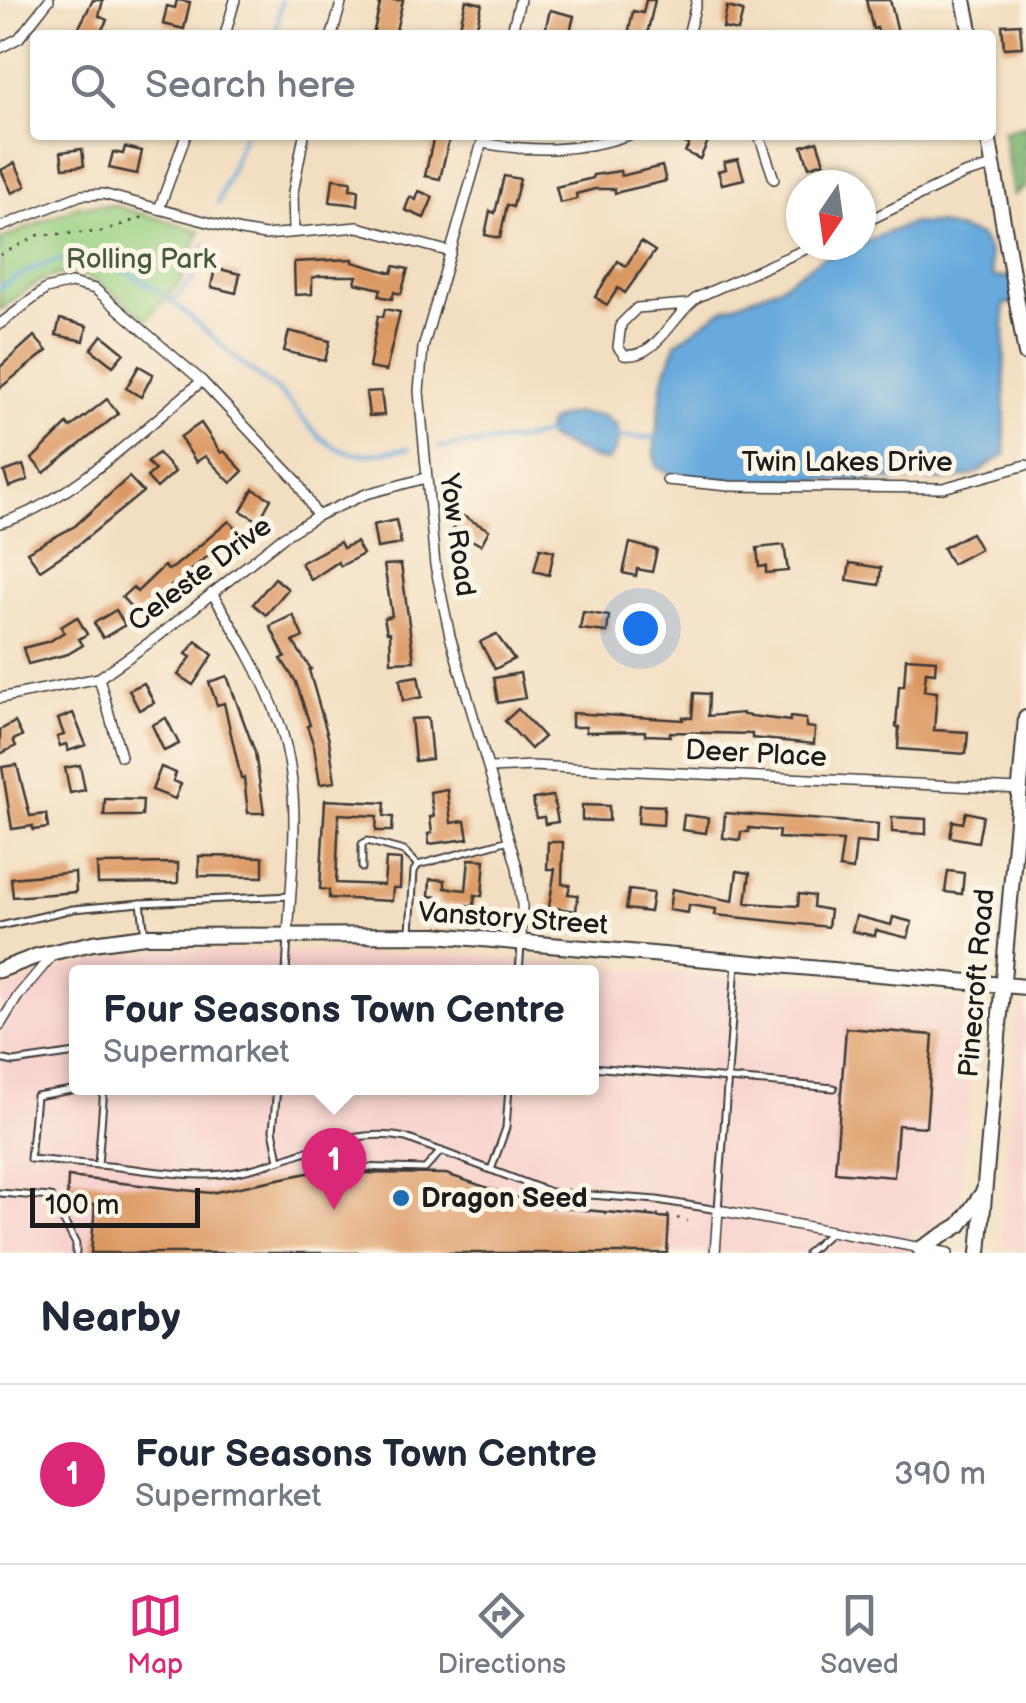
<!DOCTYPE html>
<style>
body{margin:0;font-family:"Balsamiq Sans",sans-serif;background:#f2f2f3;color:#1f2937}
.compass{position:absolute;left:786px;top:170px;width:90px;height:90px;border-radius:50%;background:#fff;box-shadow:0 2px 8px #0004;rotate:193deg}
.scale{position:absolute;left:30px;bottom:25px;width:170px;box-sizing:border-box;padding-left:10px;border:5px solid #1c1c1c;border-top:0;font-size:28px;line-height:35px;white-space:nowrap;color:#1c1c1c;-webkit-text-stroke:8px #fcf5e5;paint-order:stroke}
.you{position:absolute;left:640px;top:628px;width:35px;height:35px;margin:-25px;border:8px solid #fff;border-radius:50%;background:#1a73e8;box-shadow:0 0 0 15px #1a73e833}
.badge{display:grid;place-items:center;width:65px;height:65px;border-radius:50%;background:#db2777;color:#fff;font-size:32px;font-weight:700}
.pin{position:absolute;translate:-50% -82px;filter:drop-shadow(0 2px 5px #0008)}
.pin::after{content:'';position:absolute;top:52px;width:35px;height:30px;background:inherit;clip-path:polygon(0 0,100% 0,50% 100%)}
.popup{position:absolute;left:69px;top:965px;width:530px;height:130px;box-sizing:border-box;display:grid;place-content:center;border-radius:10px;background:#fff;filter:drop-shadow(0 2px 8px #0005);font-size:32px;white-space:nowrap;color:#747a83}
.popup b{font-size:38px;color:#1f2937}
.popup::after{content:'';position:absolute;left:50%;top:100%;margin-left:-20px;border:20px solid transparent;border-top-color:#fff}
.list{margin:0;padding:0;list-style:none}
h2{display:flex;justify-content:space-between;align-items:center;height:130px;margin:0;padding:0 40px;font-size:42px}
h2 small{font-size:32px;font-weight:400;color:#747a83}
.list li{display:grid;grid-template-columns:65px 1fr auto;gap:30px;align-items:center;box-sizing:border-box;height:180px;padding:0 40px;border-top:2px solid #e0e1e3}
.list b{display:block;font-size:38px;white-space:nowrap}
.list p{margin:0;font-size:32px;white-space:nowrap;color:#747a83}
.list em{font-size:32px;font-style:normal;color:#747a83}
.icon{flex:none;width:55px;height:55px;fill:none;stroke:currentColor;stroke-width:2;stroke-linecap:round;stroke-linejoin:round}
.map{position:relative;flex:none;width:1026px;height:1253px;overflow:hidden}
.search{position:absolute;background:#fff;box-shadow:0 2px 8px #0004;left:30px;right:30px;top:30px;height:110px;display:flex;align-items:center;gap:25px;box-sizing:border-box;padding:0 35px;border-radius:10px;color:#747a83;font-size:38px}
.sheet{height:310px;background:#fff}
nav{display:flex;justify-content:space-around;align-items:center;box-sizing:border-box;height:140px;border-top:2px solid #e0e1e3;background:#fff;font-size:28px;color:#747a83}
nav a{display:grid;justify-items:center;gap:5px}
nav .on{color:#db2777}
.map>svg:first-child{display:block}
.built{fill:#f7d0cc;fill-rule:evenodd}
.green{fill:#99d082;stroke:#5a764f;stroke-width:2.5}
.forest{fill:#7ab270;stroke:#4b6746;stroke-width:2.5}
.water{fill:#68aadc;stroke:#42637c;stroke-width:2.5}
.lines{fill:none;stroke-linecap:round;stroke-linejoin:round}
.stream{stroke:#68aadc;stroke-width:4}
.building{fill:#db9760}
.lane-casing{stroke:#3c3935;stroke-width:9}
.street-casing{stroke:#3c3935;stroke-width:12}
.secondary-casing{stroke:#3c3935;stroke-width:18}
.path{stroke:#3c3935;stroke-width:2.5;stroke-dasharray:2.5 8;stroke-linecap:butt}
.lane{stroke:#fff;stroke-width:5}
.street{stroke:#fff;stroke-width:9}
.secondary{stroke:#fff;stroke-width:14}
.poi-dot{fill:#1f6fb2;stroke:#fcf5e5;stroke-width:4}
.labels{text-anchor:middle;dominant-baseline:central;stroke-width:10;stroke-linejoin:round;paint-order:stroke}
.park-label{font-size:28px;fill:#485b40;stroke:#fcf5e5}
.street-label{font-size:28px;fill:#1c1c1c;stroke:#fcf5e5}
.poi-label{font-size:28px;font-weight:bold;fill:#1c1c1c;stroke:#fcf5e5;text-anchor:start}
</style>
<div class="map">
<svg width="1026" height="1253" viewBox="0 0 1026 1253">
<rect width="100%" height="100%" fill="#fcf5e5"/>
<filter id="ink" filterUnits="userSpaceOnUse"><feTurbulence type="fractalNoise" baseFrequency=".01" numOctaves="2"/><feDisplacementMap in="SourceGraphic" scale="20" xChannelSelector="R" yChannelSelector="G"/><feConvolveMatrix kernelMatrix="1 2 1 2 8 2 1 2 1" color-interpolation-filters="sRGB"/></filter>
<filter id="wash" filterUnits="userSpaceOnUse"><feTurbulence type="fractalNoise" baseFrequency=".0048" numOctaves="4" result="noise"/><feDisplacementMap in="SourceGraphic" scale="40" xChannelSelector="R" yChannelSelector="G"/><feGaussianBlur stdDeviation="2.25" result="paint"/><feColorMatrix in="noise" values="0 0 0 0 0 0 0 0 0 0 0 0 0 0 0 0 0 1.4 0 .05"/><feComposite in="paint" operator="in"/></filter>
<g filter="url(#wash)">
<rect width="100%" height="100%" fill="#f2dec0"/>
<g class="built">
<path d="M171,950L485,956L972,1001L978,1012L959,1204L944,1224L931,1230H911L907,1253H0V992L66,968L118,955ZM76,972H592V1088H76Z"/>
<path d="M1022,1006L1026,1007V1253L1009,1249L1001,1243L1017,1019Z"/>
</g>
<path class="green" d="M112,205L200,231L181,282L146,319C83,269 69,252 0,310V240L78,206Z"/>
<path class="forest" d="M1026,125V187L1013,195L1003,131Z"/>
<g class="water">
<path d="M912,223L939,224L980,236L989,252L993,277H1021L1026,304L1004,303L1005,454L973,475L947,480H706L674,476L657,467L654,454L663,380L676,343L723,309L778,287L822,258Z"/>
<path d="M573,413L603,416L617,426C620,440 617,451 607,461L595,459L549,438L546,428L552,420Z"/>
</g>
<g class="lines">
<g class="stream">
<path d="M276,35L281,0"/>
<path d="M218,203L244,135"/>
<path d="M0,287C25,271 56,255 86,259C147,269 194,321 238,360C251,371 266,382 280,393C301,412 314,439 341,450C366,460 385,450 409,448"/>
<path d="M171,303L192,280L206,244"/>
<path d="M618,437L658,438"/>
<path d="M440,447L521,440L549,433"/>
</g>
</g>
<g id="blocks">
<g class="building">
<path d="M93,0H103L99,16L107,20L99,35H75Z"/>
<path d="M177,0L190,2L184,29L163,24L167,6L175,8Z"/>
<path d="M381,0H403L395,35H373Z"/>
<path d="M466,0L482,4L476,30L460,26Z"/>
<path d="M646,0H655L647,35H628L633,11L643,13Z"/>
<path d="M866,0H890L898,32L879,35L877,28L873,29Z"/>
<path d="M727,7L743,11L738,31L723,28Z"/>
<path d="M550,10L574,16L570,32L562,31L561,35H544Z"/>
<path d="M1020,24L1022,47L1004,48L1002,25Z"/>
<path d="M434,135H450L440,179L425,176Z"/>
<path d="M666,135H699L709,139L700,159L685,152L689,145Z"/>
<path d="M817,141L824,162L809,167L802,146Z"/>
<path d="M125,147L142,151L137,174L109,168L113,152L123,154Z"/>
<path d="M82,149L84,166L63,168L61,152Z"/>
<path d="M738,159L744,179L722,184L718,171L726,169L724,162Z"/>
<path d="M15,163L26,186L12,193L1,170Z"/>
<path d="M662,166L666,181L615,193V189H595L576,194L577,199L560,203L556,187L593,178V175L620,171L621,176Z"/>
<path d="M504,176L520,179L513,207L507,205L500,238L485,235L490,211L495,213Z"/>
<path d="M333,179L351,181L350,189L359,190L358,205L330,202Z"/>
<path d="M419,191L433,197L424,218L405,210L410,197L416,200Z"/>
<path d="M641,242L655,251L625,293L618,288L607,305L595,297L618,261L626,266Z"/>
<path d="M353,259V262L392,273L394,266L408,269L401,294L394,292L392,299L379,296L381,289L355,283L357,276H319L312,278V294L295,295L294,262Z"/>
<path d="M215,268L240,274L236,293L211,287Z"/>
<path d="M385,309L400,312L386,371L369,368L378,316L383,317Z"/>
<path d="M60,319L87,326L84,341L56,335Z"/>
<path d="M289,331L330,341L325,361L284,351Z"/>
<path d="M102,335L124,353L113,366L91,349Z"/>
<path d="M34,336L47,351L0,388V367Z"/>
<path d="M139,366L153,374L141,397L126,388Z"/>
<path d="M381,391L384,415L369,416L366,392Z"/>
<path d="M107,399L118,414L44,473L32,459L67,424L70,428Z"/>
<path d="M201,423L221,453L224,451L243,471L231,483L205,456L196,462L180,437Z"/>
<path d="M158,453L175,472L157,488L147,477L155,470L147,462Z"/>
<path d="M23,465L28,480L9,487L4,472Z"/>
<path d="M129,477L143,492L78,545L40,570L27,552L75,526Z"/>
<path d="M253,489L271,499L259,521L241,511Z"/>
<path d="M461,515L489,530L481,545L453,530Z"/>
<path d="M396,520L401,544L377,548L373,525Z"/>
<path d="M229,521L241,534L223,549L220,546L137,614L122,597L133,587L137,592L164,566L168,570L174,567Z"/>
<path d="M971,533L980,549L952,564L943,548Z"/>
<path d="M340,542L343,548L356,542L363,554L341,566L338,562L311,580L301,563Z"/>
<path d="M630,543L657,550L652,572L637,569L636,576L623,573Z"/>
<path d="M784,545L788,571L766,573V566L759,567L757,548Z"/>
<path d="M540,548L554,551L549,575L534,571Z"/>
<path d="M850,563L881,568L879,585L847,580Z"/>
<path d="M401,564L414,661L391,662L390,632H387L384,618L392,616L384,565Z"/>
<path d="M275,578L288,589L266,615L253,604Z"/>
<path d="M116,610L125,625L103,638L94,623Z"/>
<path d="M583,612L609,616L607,632L580,629Z"/>
<path d="M293,615L303,637L293,642L311,669L309,670L329,740L335,782L320,784L314,746L307,726L310,725L296,682L281,659L285,657L270,626Z"/>
<path d="M77,617L87,634L79,639L83,645L68,654L28,664L23,648L50,641L64,632L61,627Z"/>
<path d="M496,634L514,659L495,669L480,642Z"/>
<path d="M196,641L213,655L193,685L178,675L191,657L186,654Z"/>
<path d="M906,658L936,660L935,673L926,672L924,691L937,692L934,730L968,732L966,754L898,749L899,727H896L899,686H904Z"/>
<path d="M520,673L525,698L498,703L494,678Z"/>
<path d="M227,676L255,752L264,813H248L244,778H241L224,703L217,705L209,682Z"/>
<path d="M418,676L422,697L403,701L400,679Z"/>
<path d="M144,683L154,703L139,710L129,690Z"/>
<path d="M694,693L709,694L708,716L743,713V715L790,721V717L806,719V727L815,728L814,744L752,738V734L670,732V736L645,735V731L586,732V727H572V713L683,720V717L692,718Z"/>
<path d="M518,709L544,737L531,749L505,721Z"/>
<path d="M73,713L86,745L68,751L66,744L60,746L57,737L64,735L58,719Z"/>
<path d="M166,718L179,744L164,751L152,725Z"/>
<path d="M428,718L432,759L415,761L411,719Z"/>
<path d="M15,722L22,736L13,740L16,746L0,754V730Z"/>
<path d="M17,765L30,816L46,814L48,828L33,830V826L12,829L2,767Z"/>
<path d="M80,765L85,790L70,793L65,768Z"/>
<path d="M161,767L176,773L173,781L181,784L175,799L152,790Z"/>
<path d="M447,789L451,823L465,821L468,839L429,844L428,834L432,833L430,817H434L430,792Z"/>
<path d="M553,796L558,822L545,824L544,817L536,818L533,799Z"/>
<path d="M105,799L143,800L142,816H104Z"/>
<path d="M325,800L385,803L384,816L393,817L392,831H376L377,816L339,814L336,883L384,885L386,859L401,860L400,888H393L392,901L329,898V890L320,889Z"/>
<path d="M582,805L609,806V821L582,820Z"/>
<path d="M639,805L664,806L663,825L638,823Z"/>
<path d="M966,812L983,816L978,842L950,837L953,821L963,823Z"/>
<path d="M725,813L878,824L877,844L856,842L853,870L839,868L843,841L778,838L779,831L749,828V832H741L740,840L723,838Z"/>
<path d="M684,815L708,818L706,833L682,830Z"/>
<path d="M892,817L926,819V834L892,832Z"/>
<path d="M548,842H563L562,884L570,885L568,894L578,895L576,911L549,907L555,869H547Z"/>
<path d="M199,856L263,857V877L199,876Z"/>
<path d="M469,859L485,860L482,896L475,895L474,906L439,904V897L429,896L430,879L445,880V888L466,890Z"/>
<path d="M178,863V883L98,884L97,864Z"/>
<path d="M737,871L750,873L746,903L798,906L799,894L814,896L813,907L830,910L828,927L715,915L716,909L689,905L688,913L669,910L672,889L733,901Z"/>
<path d="M948,871L964,873L962,894L945,892Z"/>
<path d="M75,872L76,892L13,897L11,878Z"/>
<path d="M629,890L653,893L650,912L626,909Z"/>
<path d="M856,916L891,925L893,917L912,922L908,938L876,930L875,936L852,931Z"/>
<path d="M846,1028L933,1035L926,1127L898,1125L894,1177L835,1172Z"/>
<path d="M332,1168L354,1173L446,1174L543,1206L669,1218L667,1253H91L95,1205L67,1203L68,1177L211,1193Z"/>
</g>
</g>
</g>
<g filter="url(#ink)">
<use href="#blocks" fill-opacity="0" stroke="#3c3935" stroke-width="2.5"/>
<g class="lines">
<defs>
<g id="lane">
<path d="M362,868V844L367,841L404,851L418,865"/>
<path d="M0,926L73,909L141,903"/>
<path d="M410,931L414,871L418,865L509,840"/>
<path d="M145,935L141,903L291,896"/>
<path d="M286,972L288,936"/>
<path d="M519,972L521,946"/>
<path d="M0,1059L14,1062L76,1053"/>
<path d="M592,1067L834,1088"/>
<path d="M84,1088L36,1096L30,1159L98,1165"/>
<path d="M104,1088L98,1165C137,1168 185,1178 223,1174C285,1168 343,1124 406,1138L550,1192L657,1200L718,1210L736,964"/>
<path d="M277,1088L273,1130L279,1160"/>
<path d="M334,1143L339,1160L354,1167L425,1169L441,1151"/>
<path d="M491,1170L506,1128L509,1088"/>
<path d="M0,1193L51,1197L76,1244V1253"/>
<path d="M807,1253L831,1232"/>
</g>
<g id="street">
<path d="M225,35L235,0"/>
<path d="M332,35L342,0"/>
<path d="M511,35L520,0"/>
<path d="M688,35L697,0"/>
<path d="M0,48L19,38L49,0"/>
<path d="M484,135L423,348L419,391L435,565L450,636L517,867L522,905L521,940"/>
<path d="M759,135L774,179"/>
<path d="M482,143C533,152 579,152 629,135"/>
<path d="M159,209L186,135"/>
<path d="M861,224L964,174L993,166"/>
<path d="M0,227L81,195L103,194L241,231L265,235L358,227L451,252"/>
<path d="M294,232L293,192L304,135"/>
<path d="M688,304L637,308L621,324L618,347L624,355C656,360 675,312 698,297L815,245"/>
<path d="M0,324L46,289L71,283L95,289L202,381L296,480L317,516"/>
<path d="M667,480L729,486L943,488L1026,465"/>
<path d="M0,523C65,506 148,425 202,381"/>
<path d="M212,593C238,635 263,676 279,722C303,790 292,866 288,936"/>
<path d="M99,678L121,756"/>
<path d="M0,698L99,678L160,635L283,537L317,516L366,494L426,478"/>
<path d="M490,768L532,766L1020,789"/>
<path d="M0,1025L18,996L55,952"/>
<path d="M715,1253L718,1210L948,1253"/>
</g>
<g id="secondary">
<path d="M964,0L971,35"/>
<path d="M988,135L1026,354"/>
<path d="M0,970L37,956L93,943L145,936L436,935L1026,987"/>
<path d="M924,1253L920,1249L960,1225L984,1191"/>
<path d="M979,1253L1026,718"/>
</g>
</defs>
<use href="#lane" class="lane-casing"/>
<use href="#street" class="street-casing"/>
<use href="#secondary" class="secondary-casing"/>
<g class="path">
<path d="M0,255L39,235L100,232L144,217"/>
<path d="M604,1213L665,1215L688,1221"/>
</g>
<use href="#lane" class="lane"/>
<use href="#street" class="street"/>
<use href="#secondary" class="secondary"/>
</g>
</g>
<circle class="poi-dot" cx="401" cy="1198" r="10"/>
<g class="labels">
<g class="park-label">
<text x="141" y="259">Rolling Park</text>
</g>
<g class="street-label">
<text x="847" y="462">Twin Lakes Drive</text>
<text transform="translate(457 535) rotate(82)">Yow Road</text>
<text transform="translate(200 574) rotate(-37)">Celeste Drive</text>
<text transform="translate(756 754) rotate(3)">Deer Place</text>
<text transform="translate(513 919) rotate(4)">Vanstory Street</text>
<text transform="translate(977 983) rotate(-85)">Pinecroft Road</text>
</g>
<g class="poi-label">
<text x="421" y="1198">Dragon Seed</text>
</g>
</g>
</svg>
<svg class="compass" viewBox="-18 -18 36 36"><path d="M0-13l5 13h-10z" fill="#e53935"/><path d="M0 13l5-13h-10z" fill="#747a83"/></svg>
<div class="scale">100 m</div>
<div class="you"></div>
<div class="pin badge" style="left:334px;top:1210px">1</div>
<div class="popup"><b>Four Seasons Town Centre</b>Supermarket</div>
<div class="search"><svg class="icon" aria-label="search" viewBox="0 0 24 24"><circle cx="10" cy="10" r="6"/><path d="M15 15l6 6"/></svg>Search here</div>
</div>
<section class="sheet">
<h2>Nearby<small></small></h2>
<ul class="list">
<li><span class="badge">1</span><div><b>Four Seasons Town Centre</b><p>Supermarket</p></div><em>390 m</em></li>
</ul>
</section>
<nav>
<a class="on"><svg class="icon" aria-label="map" viewBox="0 0 24 24"><path d="M3 6l6-2 6 2 6-2v14l-6 2-6-2-6 2zM9 4v14M15 6v14"/></svg>Map</a>
<a><svg class="icon" aria-label="directions" viewBox="0 0 24 24"><path d="M12 3l9 9-9 9-9-9zM9 14v-3h6M13 9l2 2-2 2"/></svg>Directions</a>
<a><svg class="icon" aria-label="saved" viewBox="0 0 24 24"><path d="M7 4h10v16l-5-4-5 4z"/></svg>Saved</a>
</nav>
